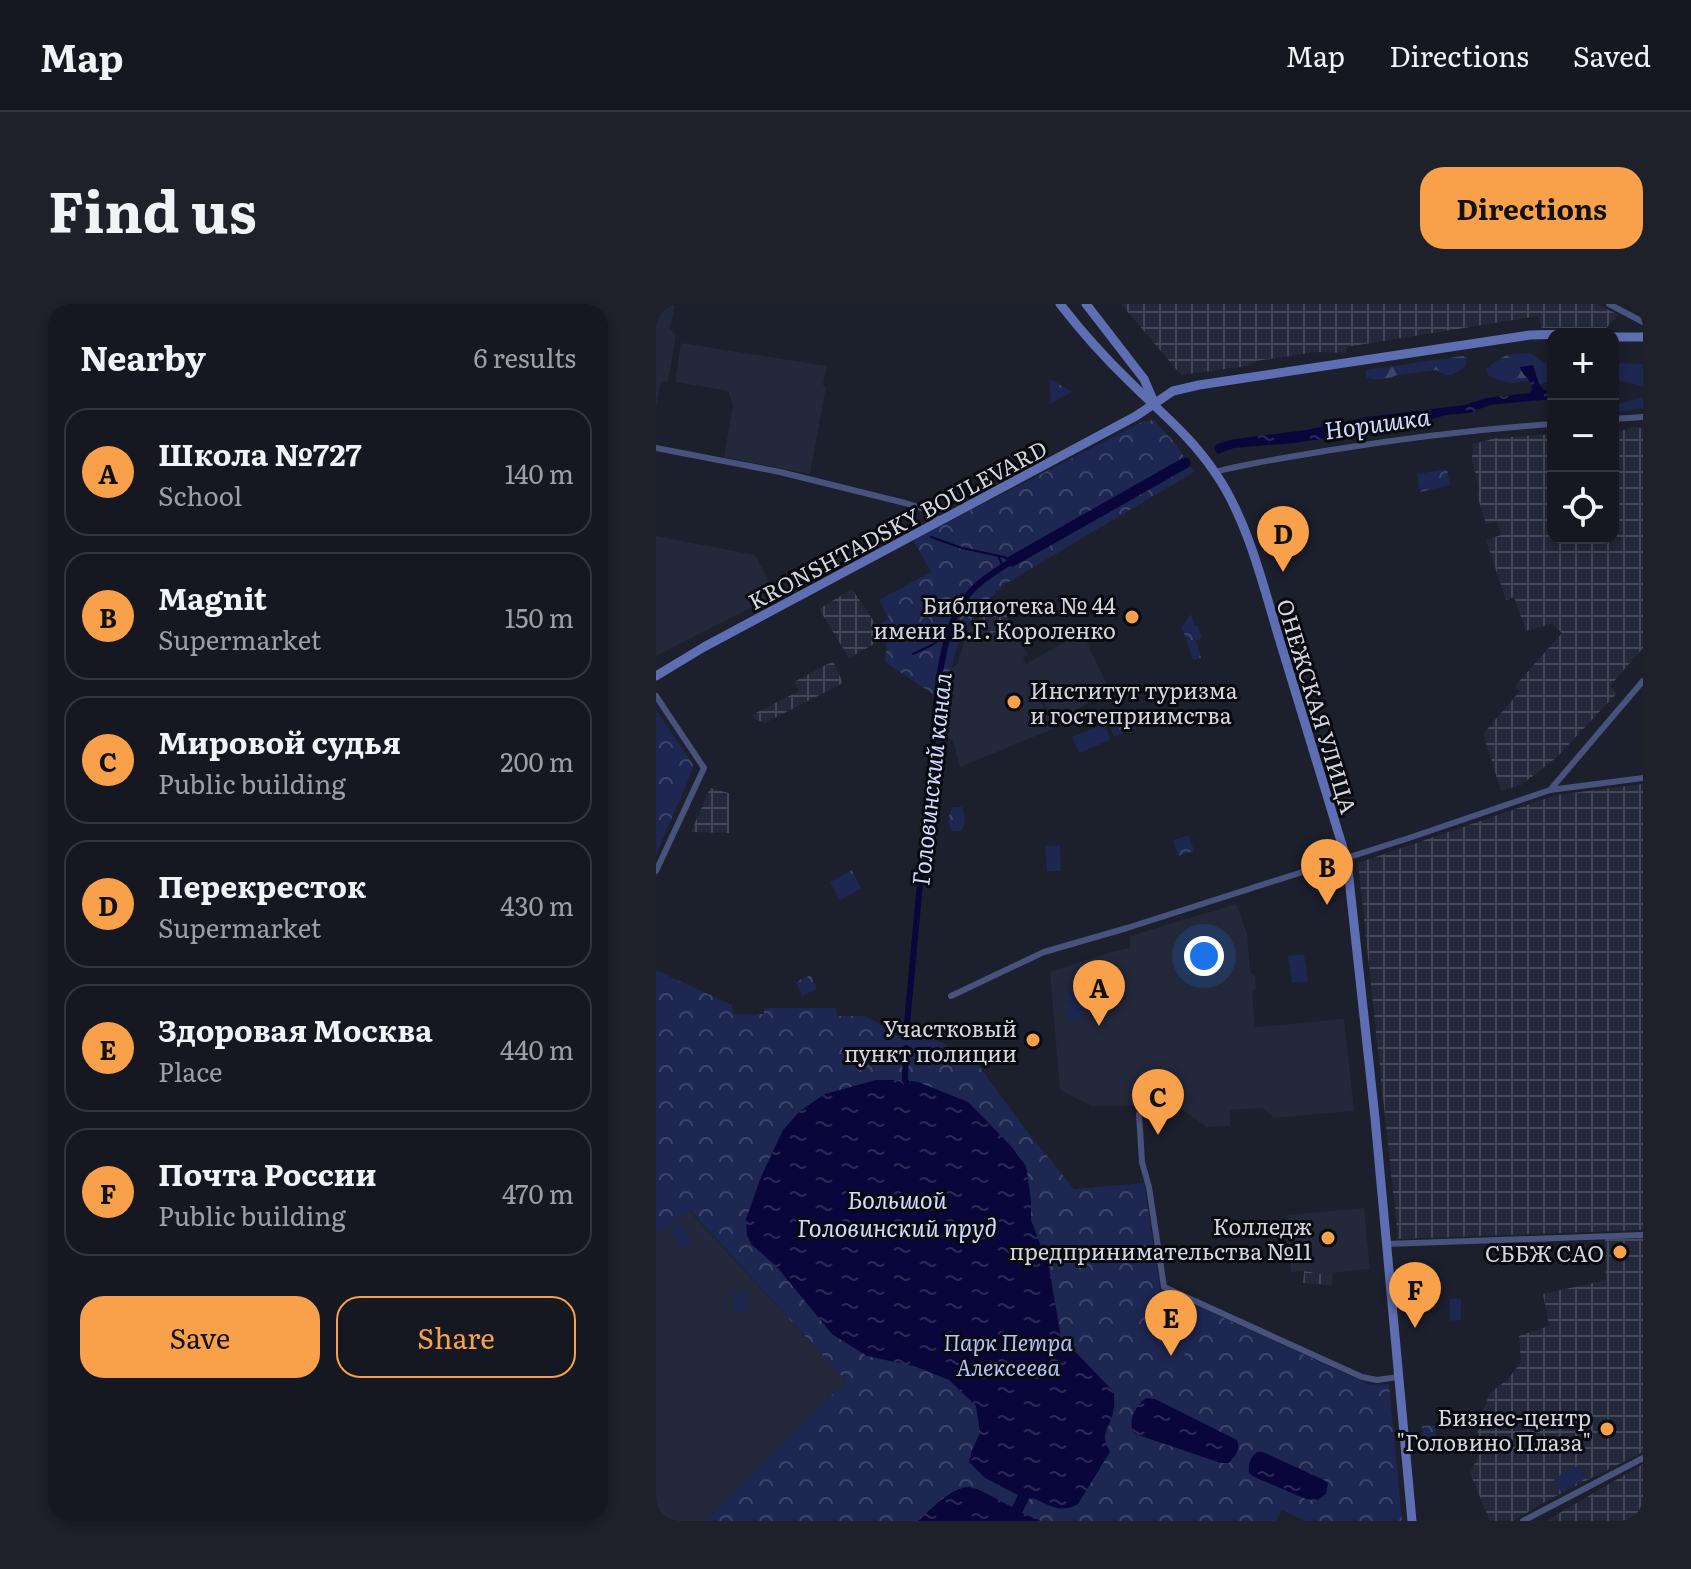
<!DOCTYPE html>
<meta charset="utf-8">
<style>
body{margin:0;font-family:Literata,serif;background:#1e202a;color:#f1f3f6}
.controls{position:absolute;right:24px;top:24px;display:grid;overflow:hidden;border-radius:16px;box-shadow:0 4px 12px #0003}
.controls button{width:72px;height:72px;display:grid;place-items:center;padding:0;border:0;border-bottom:2px solid #34363f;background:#151721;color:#f1f3f6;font:40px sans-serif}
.you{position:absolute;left:548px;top:652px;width:28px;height:28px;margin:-20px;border:6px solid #fff;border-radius:50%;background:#1a73e8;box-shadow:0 0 0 12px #1a73e833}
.badge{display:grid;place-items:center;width:52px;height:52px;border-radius:50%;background:#f8a14a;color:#111;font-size:26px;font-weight:700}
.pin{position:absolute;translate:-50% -66px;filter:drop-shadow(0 2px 4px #0008)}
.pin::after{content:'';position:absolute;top:42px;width:28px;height:24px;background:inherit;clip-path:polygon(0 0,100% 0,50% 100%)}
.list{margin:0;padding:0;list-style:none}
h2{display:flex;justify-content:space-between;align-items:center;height:104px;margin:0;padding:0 32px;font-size:34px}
h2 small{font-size:26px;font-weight:400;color:#9d9fa5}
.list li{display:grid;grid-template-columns:52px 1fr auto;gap:24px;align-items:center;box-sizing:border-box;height:128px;margin:0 16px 16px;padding:0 16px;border:2px solid #34363f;border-radius:24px}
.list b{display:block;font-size:30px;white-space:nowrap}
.list p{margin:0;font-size:26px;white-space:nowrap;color:#9d9fa5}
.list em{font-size:26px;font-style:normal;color:#9d9fa5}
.actions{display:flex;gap:16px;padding:24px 32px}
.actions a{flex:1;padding:18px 0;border:2px solid #f8a14a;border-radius:24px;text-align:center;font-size:28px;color:#f8a14a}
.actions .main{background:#f8a14a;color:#111}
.icon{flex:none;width:44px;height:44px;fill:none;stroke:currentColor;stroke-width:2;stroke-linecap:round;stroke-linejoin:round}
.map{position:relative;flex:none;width:987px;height:1217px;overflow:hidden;border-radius:24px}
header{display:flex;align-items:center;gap:48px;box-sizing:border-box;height:112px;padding:0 40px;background:#151721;border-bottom:2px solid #34363f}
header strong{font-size:38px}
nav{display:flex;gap:44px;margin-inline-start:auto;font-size:28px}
.intro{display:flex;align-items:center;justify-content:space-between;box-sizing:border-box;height:192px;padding:0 48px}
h1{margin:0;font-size:56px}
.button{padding:20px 36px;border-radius:24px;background:#f8a14a;color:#111;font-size:28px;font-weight:700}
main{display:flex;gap:48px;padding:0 48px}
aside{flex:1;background:#151721;border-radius:24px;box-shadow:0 4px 12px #0003}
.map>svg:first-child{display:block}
.built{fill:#23283a}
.industrial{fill:url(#industrial-grid)}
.forest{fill:url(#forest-firs)}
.park{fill:url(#park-crowns)}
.pitch{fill:#1e2652}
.water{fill:url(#water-ripples)}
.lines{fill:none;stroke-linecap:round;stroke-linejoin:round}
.stream{stroke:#08063b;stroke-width:2}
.canal{stroke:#08063b;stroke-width:6}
.river{stroke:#08063b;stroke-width:11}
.street{stroke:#48527d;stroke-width:6}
.secondary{stroke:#5e6eb2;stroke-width:9}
.poi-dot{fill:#f8a14a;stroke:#080a0f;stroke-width:3}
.labels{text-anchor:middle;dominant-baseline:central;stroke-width:6;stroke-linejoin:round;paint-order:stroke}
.street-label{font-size:22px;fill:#d4d6df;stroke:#080a0f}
.poi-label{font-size:22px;fill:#d4d6df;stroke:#080a0f;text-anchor:end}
.park-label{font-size:22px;font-style:italic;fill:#b3c2f7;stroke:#080a0f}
.water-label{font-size:24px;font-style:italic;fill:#d0daff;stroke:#080a0f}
</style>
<header>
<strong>Map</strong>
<nav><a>Map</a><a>Directions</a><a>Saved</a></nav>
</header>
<div class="intro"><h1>Find us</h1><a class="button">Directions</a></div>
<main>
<aside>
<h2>Nearby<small>6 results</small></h2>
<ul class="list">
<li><span class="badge">A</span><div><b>Школа №727</b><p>School</p></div><em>140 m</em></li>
<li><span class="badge">B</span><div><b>Magnit</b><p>Supermarket</p></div><em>150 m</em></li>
<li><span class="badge">C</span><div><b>Мировой судья</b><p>Public building</p></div><em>200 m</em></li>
<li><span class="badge">D</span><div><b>Перекресток</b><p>Supermarket</p></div><em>430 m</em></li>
<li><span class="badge">E</span><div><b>Здоровая Москва</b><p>Place</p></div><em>440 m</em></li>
<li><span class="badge">F</span><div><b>Почта России</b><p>Public building</p></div><em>470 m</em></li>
</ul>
<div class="actions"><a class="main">Save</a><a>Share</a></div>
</aside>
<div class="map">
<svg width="987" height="1217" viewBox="0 0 987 1217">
<defs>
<pattern id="industrial-grid" width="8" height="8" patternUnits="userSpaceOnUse" patternTransform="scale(2)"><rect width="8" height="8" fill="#23283a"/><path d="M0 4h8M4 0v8" fill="none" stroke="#424656"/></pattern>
<pattern id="forest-firs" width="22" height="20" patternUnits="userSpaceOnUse" patternTransform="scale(2)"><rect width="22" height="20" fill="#1e2652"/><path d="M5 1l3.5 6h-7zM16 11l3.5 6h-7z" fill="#3e456a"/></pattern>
<pattern id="park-crowns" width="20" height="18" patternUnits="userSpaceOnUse" patternTransform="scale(2)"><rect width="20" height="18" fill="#1e2652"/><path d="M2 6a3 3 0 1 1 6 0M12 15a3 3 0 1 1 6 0" fill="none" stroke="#3e456a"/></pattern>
<pattern id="water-ripples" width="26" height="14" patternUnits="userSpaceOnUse" patternTransform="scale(2)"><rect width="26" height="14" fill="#08063b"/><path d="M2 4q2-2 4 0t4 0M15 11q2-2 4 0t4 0" fill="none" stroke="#2b2a57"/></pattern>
</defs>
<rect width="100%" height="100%" fill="#1c1f2c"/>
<g class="built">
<path d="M0,0H19L14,25L20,31L12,77H5L0,105Z"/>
<path d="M25,39L171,62L167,81L170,83L154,170L68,153L77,101L72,87L19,78Z"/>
<path d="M0,232L99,251L120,291L0,352Z"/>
<path d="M326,312L335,329L355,319L372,351L367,354L370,360L426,328L454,387L399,418L377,378L397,425L304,463L297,436L284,431L290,404L283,373L301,360L314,321Z"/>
<path d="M580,600L591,629L594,667L599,672L600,685L596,687L599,723L688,715L698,807L618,814L606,804L574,806V822L551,823L520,801L435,802L404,786L394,668L455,648L474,644V632Z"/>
<path d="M708,904L714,965L666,970L651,967L635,968L631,911Z"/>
<path d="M32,905L190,1077L49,1217H0V930Z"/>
</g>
<g class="industrial">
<path d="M465,0H941L963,11L950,24H886L882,12L690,43L691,49L661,48L600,57L592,62L525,71Z"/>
<path d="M974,123L987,124V344L954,382L961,389L901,453L865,481L845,487L827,430L864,387L859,382L906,329L896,320L870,327L858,293L850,296L830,236L845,231L841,217L830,220L821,191L823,185L816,156L817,140L840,134L897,130V234H957V128L973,125Z"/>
<path d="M196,285L229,334L193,354L163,305Z"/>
<path d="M346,302L354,319L335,330L326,312Z"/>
<path d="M177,357L187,379L109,419L99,415L96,411L143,387L138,378Z"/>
<path d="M987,480V926L742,935L702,559L900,491Z"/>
<path d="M54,484L73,489V529L35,528Z"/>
<path d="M987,934V1148L894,1195L857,1217H834L814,1169L824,1149L821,1121L834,1089L852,1075L865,1058L863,1032L893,1022L887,990L950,976L949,935Z"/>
<path d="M648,967L666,970L677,969L676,981L647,979Z"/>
<path d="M987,1160V1207L973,1217H890Z"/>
</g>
<g class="forest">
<path d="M873,49C883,53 886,61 897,61V78L883,80L877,61L865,66L875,78C867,76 864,79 857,79C848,79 840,75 832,71L830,64C837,61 841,56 847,53C856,49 864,50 873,49Z"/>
<path d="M807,52L811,54L810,62L796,71H790L780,66L741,71L730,75H717L710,73V66Z"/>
<path d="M957,59L987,60V82L957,75Z"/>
<path d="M987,93V104L957,109V102Z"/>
</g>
<g class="park">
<path d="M396,76L416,88L395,99L393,77Z"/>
<path d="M498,116L519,139L538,168L349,280C307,318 299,336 291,391L277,390L229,358L231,335L234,332L226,319L233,314L223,296L275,268L257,236L486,118Z"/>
<path d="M791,165L794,181L764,188L761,170Z"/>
<path d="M535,310L539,322H542L546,334L540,337L545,354L537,356L526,323Z"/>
<path d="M0,406L38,462L0,551Z"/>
<path d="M475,410L481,424L458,433L453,419Z"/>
<path d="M297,503H306C310,512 310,518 305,527H296C291,518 292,512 297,503Z"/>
<path d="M533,531L538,547L522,552L517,536Z"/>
<path d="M196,566L205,584L184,596L174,578Z"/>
<path d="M0,666L76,701L77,710H108V704H180L181,712H209L229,723L235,718L245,724L279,726V735L320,758L370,826L418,885L488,879L504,985L714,1081L733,1080L746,1217H649L626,1206L620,1217H49L190,1077L33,905L0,930Z"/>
<path d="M155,671L161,685L146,692L140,678Z"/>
<path d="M90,988L91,1008L78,1009L77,989Z"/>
<path d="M779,1121L782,1140L768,1142L766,1122Z"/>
</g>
<g class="pitch">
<path d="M448,420L454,436L423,449L416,433Z"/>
<path d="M404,541L405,567H391L389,542Z"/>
<path d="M648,650L652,677L636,679L632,652Z"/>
<path d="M459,684L461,696L437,698L436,686Z"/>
<path d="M426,688L428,714L411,716L409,689Z"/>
<path d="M25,919L36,940L25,945L14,925Z"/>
<path d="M805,994V1016L794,1017L793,995Z"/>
<path d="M517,1034L530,1039L532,1043L522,1065L519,1070L505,1064L504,1060L513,1038Z"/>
<path d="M921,1162H923L930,1174L905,1188L898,1176L899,1174Z"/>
</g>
<g class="water">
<path d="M877,61L883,80L888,86L897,87V95L834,101L813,109L790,111L772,116L713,125L694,131L638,139L578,144L562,150L558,145L561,140L579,135L650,126L711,113L809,101L830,94L873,89L876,86C876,75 866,72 864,63Z"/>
<path d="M220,776H249L262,778L312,798L354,841L370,862L375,896V916L393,964L405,1033L458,1088C458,1094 459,1103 457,1109C453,1127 443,1128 454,1148L422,1200C405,1210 393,1201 377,1194L373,1195L366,1209L385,1217H262C274,1206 297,1181 315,1183C324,1185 346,1198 356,1203L362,1191L329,1174L313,1158L316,1146L324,1129L320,1102L293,1076L258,1062L211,1052L176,1030L121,963L95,940L91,931L90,915L105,873L127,826L144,807L169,790Z"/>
<path d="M490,1094L499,1095L581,1136C585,1144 579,1153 573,1159H565L479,1130C470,1119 480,1101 490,1094Z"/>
<path d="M601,1148H607L668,1176L672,1179L670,1190L660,1197L650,1195L598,1173L593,1169C592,1160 594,1154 601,1148Z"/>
</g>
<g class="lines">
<g class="stream">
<path d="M275,233L306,244L348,253L356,257"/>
<path d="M342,252L347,262"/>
<path d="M257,350L276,341L291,330"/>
</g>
<g class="canal">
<path d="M251,720L283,373C289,339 296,300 325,278C334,270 345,264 356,257"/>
<path d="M250,744L249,776L251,780"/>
</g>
<path class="river" d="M356,257L529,159"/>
<g class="street">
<path d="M953,0L987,18"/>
<path d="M957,115L987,113"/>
<path d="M0,144L124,168L249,199L275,207L283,217"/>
<path d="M559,168C597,158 636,153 675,146C749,134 822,125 897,120"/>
<path d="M0,392L48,464L0,567"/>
<path d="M894,486L987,377"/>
<path d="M295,692L388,648L471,624L753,534L894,486L987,474"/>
<path d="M483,810L486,858L493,883L508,983L706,1073L721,1076L742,1073"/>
<path d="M730,940L987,931"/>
<path d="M867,1217L987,1154"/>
</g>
<g class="secondary">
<path d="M404,0C425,27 448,53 473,77C505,109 534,131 560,170C592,217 607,281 623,334C645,404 666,474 687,544L692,565L719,814L756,1217"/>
<path d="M430,0L488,75L497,96"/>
<path d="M957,33H987"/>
<path d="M0,372L48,343L480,112L517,87L543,81L874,31L918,30"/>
</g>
</g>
<g class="poi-dot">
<circle cx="476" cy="313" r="8"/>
<circle cx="358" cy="398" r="8"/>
<circle cx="377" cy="736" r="8"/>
<circle cx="672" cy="934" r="8"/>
<circle cx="964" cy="948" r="8"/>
<circle cx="951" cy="1125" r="8"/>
</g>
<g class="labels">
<g class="street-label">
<text transform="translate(241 220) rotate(-28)">KRONSHTADSKY BOULEVARD</text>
<text transform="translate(662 402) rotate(73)">ОНЕЖСКАЯ УЛИЦА</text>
</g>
<g class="poi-label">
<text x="460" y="300">Библиотека № 44<tspan x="460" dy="25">имени В.Г. Короленко</tspan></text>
<text x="374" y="385" text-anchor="start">Институт туризма<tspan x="374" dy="25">и гостеприимства</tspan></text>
<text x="361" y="723">Участковый<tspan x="361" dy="25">пункт полиции</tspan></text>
<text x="656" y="921">Колледж<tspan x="656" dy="25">предпринимательства №11</tspan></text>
<text x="948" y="948">СББЖ САО</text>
<text x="935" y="1112">Бизнес-центр<tspan x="935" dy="25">"Головино Плаза"</tspan></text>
</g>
<g class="park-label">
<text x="352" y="1037">Парк Петра<tspan x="352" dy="25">Алексеева</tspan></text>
</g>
<g class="water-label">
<text transform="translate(721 118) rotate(-8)">Норишка</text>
<text transform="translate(274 475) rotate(-84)">Головинский канал</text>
<text x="241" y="894">Большой<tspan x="241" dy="28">Головинский пруд</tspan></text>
</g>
</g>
</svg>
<div class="controls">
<button>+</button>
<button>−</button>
<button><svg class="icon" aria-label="locate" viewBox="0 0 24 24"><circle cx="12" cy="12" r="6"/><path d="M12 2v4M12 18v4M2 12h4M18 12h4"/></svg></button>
</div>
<div class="you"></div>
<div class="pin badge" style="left:443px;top:722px">A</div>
<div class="pin badge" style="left:671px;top:601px">B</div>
<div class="pin badge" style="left:502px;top:831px">C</div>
<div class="pin badge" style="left:627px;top:268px">D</div>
<div class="pin badge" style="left:515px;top:1052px">E</div>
<div class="pin badge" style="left:759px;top:1024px">F</div>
</div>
</main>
